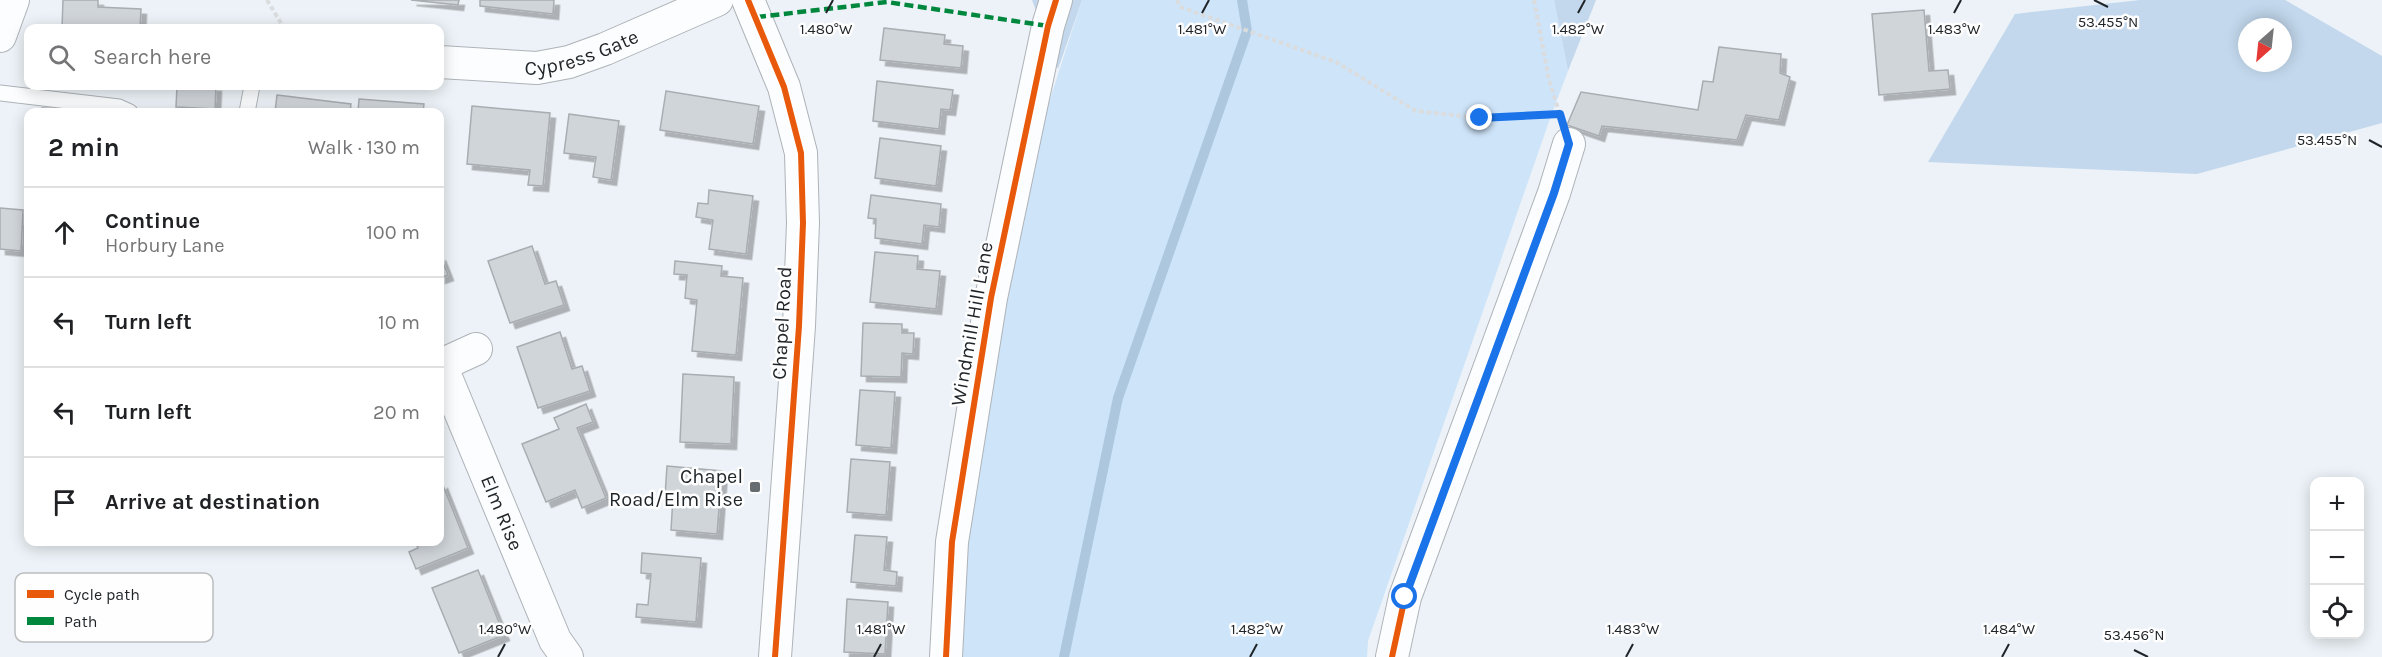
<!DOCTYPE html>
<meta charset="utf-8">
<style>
body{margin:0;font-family:Karla,sans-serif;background:#f6f6f6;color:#202124}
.controls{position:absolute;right:18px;bottom:18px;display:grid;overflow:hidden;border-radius:12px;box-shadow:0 3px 15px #0003}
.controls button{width:54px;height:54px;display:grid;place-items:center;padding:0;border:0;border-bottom:2px solid #e0e0e0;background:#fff;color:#202124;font:30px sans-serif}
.compass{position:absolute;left:2238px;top:18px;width:54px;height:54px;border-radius:50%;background:#fff;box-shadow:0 3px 15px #0003;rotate:207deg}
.stop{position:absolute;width:18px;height:18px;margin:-14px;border:4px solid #1a73e8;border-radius:50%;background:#fff}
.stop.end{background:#1a73e8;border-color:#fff;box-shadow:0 2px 6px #0008}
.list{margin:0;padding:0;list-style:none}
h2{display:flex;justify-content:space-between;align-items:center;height:78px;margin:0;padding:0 24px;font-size:26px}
h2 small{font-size:20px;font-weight:400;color:#757577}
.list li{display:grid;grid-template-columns:39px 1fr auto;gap:18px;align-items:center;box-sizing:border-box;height:90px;padding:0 24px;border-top:2px solid #e0e0e0}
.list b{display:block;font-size:22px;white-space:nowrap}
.list p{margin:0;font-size:20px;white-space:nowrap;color:#757577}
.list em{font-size:20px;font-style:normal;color:#757577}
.icon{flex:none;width:33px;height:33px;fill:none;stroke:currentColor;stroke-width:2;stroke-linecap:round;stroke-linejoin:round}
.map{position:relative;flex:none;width:2382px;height:657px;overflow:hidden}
.search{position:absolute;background:#fff;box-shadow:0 3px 15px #0003;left:24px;top:24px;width:420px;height:66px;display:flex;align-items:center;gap:15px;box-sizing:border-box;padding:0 21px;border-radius:12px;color:#757577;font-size:22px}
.panel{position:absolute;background:#fff;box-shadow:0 3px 15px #0003;left:24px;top:108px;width:420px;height:438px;border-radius:12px}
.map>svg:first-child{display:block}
.green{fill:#cee4f9}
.forest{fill:#c3d8ed;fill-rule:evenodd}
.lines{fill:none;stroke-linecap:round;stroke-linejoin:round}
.stream{stroke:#adc7df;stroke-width:10}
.building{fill:#d0d5da;stroke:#a8adb2;stroke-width:1.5;filter:url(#shadow)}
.service-casing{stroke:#aeb3b8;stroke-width:17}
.minor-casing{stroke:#aeb3b8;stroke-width:34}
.path{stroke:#dadcde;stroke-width:4;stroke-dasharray:4.5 3;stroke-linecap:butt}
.service{stroke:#fcfdfe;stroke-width:15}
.minor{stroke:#fcfdfe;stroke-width:32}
.quiet{stroke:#00873e;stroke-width:4.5;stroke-dasharray:9 4.5;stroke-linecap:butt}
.cycleway-casing{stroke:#fefefe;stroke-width:10}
.cycleway{stroke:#e8590c;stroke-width:6}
.route{stroke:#1a73e8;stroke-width:8}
.ticks{fill:none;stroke:#1f2428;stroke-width:2}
.poi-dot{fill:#676c70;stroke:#fefefe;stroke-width:2}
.labels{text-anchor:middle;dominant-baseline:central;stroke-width:5;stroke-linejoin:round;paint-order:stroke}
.street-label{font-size:20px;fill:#1f2428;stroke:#fefefe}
.poi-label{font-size:20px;fill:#1f2428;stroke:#fefefe;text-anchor:end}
.key{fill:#fefefe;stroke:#bbbdbe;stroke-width:1.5}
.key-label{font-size:16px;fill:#1f2428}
.ticks-label{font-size:15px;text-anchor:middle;fill:#1f2428;stroke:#fefefe;stroke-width:5;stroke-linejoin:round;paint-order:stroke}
</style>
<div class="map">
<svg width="2382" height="657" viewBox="0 0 2382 657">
<defs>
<filter id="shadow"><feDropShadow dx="5.5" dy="5.5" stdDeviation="0" flood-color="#0004"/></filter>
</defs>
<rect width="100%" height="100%" fill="#ecf2f7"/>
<path class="green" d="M1082,0H1554L1568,71L1552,113L1368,641L1367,657H960L966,546L1031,158Z"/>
<g class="forest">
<path d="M1032,0H1082L1058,69Z"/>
<path d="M1554,0H1596L1568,71Z"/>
<path d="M2140,0H2285L2382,56V123L2197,174L1928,162L2015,14ZM2247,27H2283V63H2247Z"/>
</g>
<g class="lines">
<path class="stream" d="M1064,657L1118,398L1247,31L1242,0"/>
</g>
<g class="building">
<path d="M63,0H98V7L141,9L140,28H62Z"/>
<path d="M411,0H459L458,5Z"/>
<path d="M480,0H554L553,14L480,6Z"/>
<path d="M1924,10L1929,71L1948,70L1950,89L1879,95L1872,14Z"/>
<path d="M884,28L945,35L944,44L963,46L961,68L880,60Z"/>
<path d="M1719,47L1781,54L1780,73L1790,77L1779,120L1746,115L1737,140L1602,126L1599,136L1567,125L1581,92L1698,110L1703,81L1713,82Z"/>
<path d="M877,81L953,90L950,110L941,109L939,129L873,121Z"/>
<path d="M177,86H216L215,109L176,107Z"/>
<path d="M666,91L759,106L753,144L660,130Z"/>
<path d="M277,95L351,104L350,112H275Z"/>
<path d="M359,99L424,104L423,112H358Z"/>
<path d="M472,106L550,113L543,186L528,185L530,170L467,164Z"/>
<path d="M42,108L81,110V112H42Z"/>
<path d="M569,114L619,121L611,180L593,177L596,157L564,153Z"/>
<path d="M880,138L941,146L936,186L875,178Z"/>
<path d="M709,190L753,196L746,254L709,249L713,220L696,217L698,203L708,204Z"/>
<path d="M871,195L941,204L939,227L924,225L922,244L875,238L876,219L868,218Z"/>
<path d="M0,208L23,210L21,251L0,249Z"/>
<path d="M532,246L545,284L556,281L564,305L510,323L488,261Z"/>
<path d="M875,252L918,256L917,269L940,271L936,309L870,302Z"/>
<path d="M440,255L448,275L440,278Z"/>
<path d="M675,261L722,266L721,276L743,278L736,355L692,351L697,300L685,298L687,275L674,274Z"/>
<path d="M863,323L902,324V333H914L913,354L902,353L901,377L861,376Z"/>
<path d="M560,332L572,369L582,366L590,391L538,408L517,347Z"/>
<path d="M683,374L734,377L731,444L680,442Z"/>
<path d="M860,390L895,392L891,448L856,445Z"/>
<path d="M586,404L593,422L577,428L606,498L582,508L575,490L546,502L522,444L559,429L554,418Z"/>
<path d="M851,459L890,462L886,515L847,512Z"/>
<path d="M667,466L722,471L717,534L671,530L673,497L665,496Z"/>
<path d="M442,483L468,548L416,569L409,552L418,548L415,542H440V485Z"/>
<path d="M855,535L887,537L884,570L897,572L896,586L851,582Z"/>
<path d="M642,553L701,558L696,622L636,617L637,604L648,605L651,574L641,573Z"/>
<path d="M478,570L504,635L459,653L432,588Z"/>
<path d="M847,599L888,602L885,654L844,652Z"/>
</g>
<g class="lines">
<defs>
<g id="service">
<path d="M0,93L119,107L130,112"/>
<path d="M247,112L252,86"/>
</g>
<g id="minor">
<path d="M748,0L784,87L801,153L803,223L799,326L775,657"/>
<path d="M0,36L13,0"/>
<path id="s1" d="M440,62L537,68L569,62L605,49L717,0"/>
<path id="s2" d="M440,363L555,640L567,657"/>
<path d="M441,365L476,349"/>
<path d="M946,657L952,542L991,298L1048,26L1056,0"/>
<path d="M1392,657L1405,597L1554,193L1569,144"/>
</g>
</defs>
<use href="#service" class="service-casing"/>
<use href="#minor" class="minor-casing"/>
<g class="path">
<path d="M267,0L284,28"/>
<path d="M1177,0L1180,7L1336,62L1416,111L1481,118L1556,114"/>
<path d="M1534,0L1549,80L1560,115"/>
</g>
<use href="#service" class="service"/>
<use href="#minor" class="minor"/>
<path class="quiet" d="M757,17L887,2L1048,26"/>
<defs>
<g id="cycleway">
<path d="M748,0L784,87L801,153L803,223L799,326L775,657"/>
<path d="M946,657L952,542L991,298L1048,26L1056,0"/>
<path d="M1392,657L1405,597L1554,193L1569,144"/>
</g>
</defs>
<use href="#cycleway" class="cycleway-casing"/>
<use href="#cycleway" class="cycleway"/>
</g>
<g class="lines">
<path class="route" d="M1405,597L1554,193L1569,144L1560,114L1480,118"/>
</g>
<path class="ticks" d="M2094,0L2108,7M826,13L833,0M1202,13L1209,0M1578,13L1585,0M1954,13L1961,0M2369,140L2382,147M2134,650L2148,657M498,657L505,644M874,657L881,644M1250,657L1257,644M1626,657L1633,644M2002,657L2009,644"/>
<rect class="poi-dot" x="749" y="481" width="12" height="12" rx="3"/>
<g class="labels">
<g class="street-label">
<text stroke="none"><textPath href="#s1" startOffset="144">Cypress Gate</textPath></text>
<text transform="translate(782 323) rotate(-87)">Chapel Road</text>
<text transform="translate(972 324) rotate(-80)">Windmill Hill Lane</text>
<text stroke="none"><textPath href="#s2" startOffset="162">Elm Rise</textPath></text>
</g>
<g class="poi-label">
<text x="743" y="476">Chapel<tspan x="743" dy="23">Road/Elm Rise</tspan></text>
</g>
</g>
<rect x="15" y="573" width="198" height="69" rx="9" class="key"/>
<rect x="27" y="590" width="27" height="8" fill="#e8590c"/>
<rect x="27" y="617" width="27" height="8" fill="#00873e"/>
<g class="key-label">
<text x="64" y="600">Cycle path</text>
<text x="64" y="627">Path</text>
</g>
<g class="ticks-label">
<text x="2108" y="27">53.455°N</text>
<text x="826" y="34">1.480°W</text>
<text x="1202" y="34">1.481°W</text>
<text x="1578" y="34">1.482°W</text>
<text x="1954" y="34">1.483°W</text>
<text x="2327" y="145">53.455°N</text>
<text x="505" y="634">1.480°W</text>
<text x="881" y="634">1.481°W</text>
<text x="1257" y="634">1.482°W</text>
<text x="1633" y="634">1.483°W</text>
<text x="2009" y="634">1.484°W</text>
<text x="2134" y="640">53.456°N</text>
</g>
</svg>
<div class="controls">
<button>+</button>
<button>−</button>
<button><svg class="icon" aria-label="locate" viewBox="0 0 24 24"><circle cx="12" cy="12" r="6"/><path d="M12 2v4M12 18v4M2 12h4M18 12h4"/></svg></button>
</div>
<svg class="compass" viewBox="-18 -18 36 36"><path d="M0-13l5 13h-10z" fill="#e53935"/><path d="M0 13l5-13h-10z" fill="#757577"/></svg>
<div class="stop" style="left:1405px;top:597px"></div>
<div class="stop end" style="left:1480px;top:118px"></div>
<div class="search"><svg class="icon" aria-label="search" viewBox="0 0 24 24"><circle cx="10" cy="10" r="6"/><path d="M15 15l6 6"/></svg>Search here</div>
<section class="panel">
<h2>2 min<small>Walk · 130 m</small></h2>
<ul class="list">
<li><svg class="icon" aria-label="ahead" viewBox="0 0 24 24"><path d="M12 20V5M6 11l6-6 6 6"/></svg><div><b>Continue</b><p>Horbury Lane</p></div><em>100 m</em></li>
<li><svg class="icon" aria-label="left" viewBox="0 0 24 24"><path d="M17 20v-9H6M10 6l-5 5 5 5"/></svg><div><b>Turn left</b></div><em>10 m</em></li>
<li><svg class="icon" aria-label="left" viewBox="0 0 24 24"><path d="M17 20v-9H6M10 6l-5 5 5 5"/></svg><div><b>Turn left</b></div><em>20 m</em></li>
<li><svg class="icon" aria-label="arrive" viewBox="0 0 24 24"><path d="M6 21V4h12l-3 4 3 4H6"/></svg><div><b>Arrive at destination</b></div></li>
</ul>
</section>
</div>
